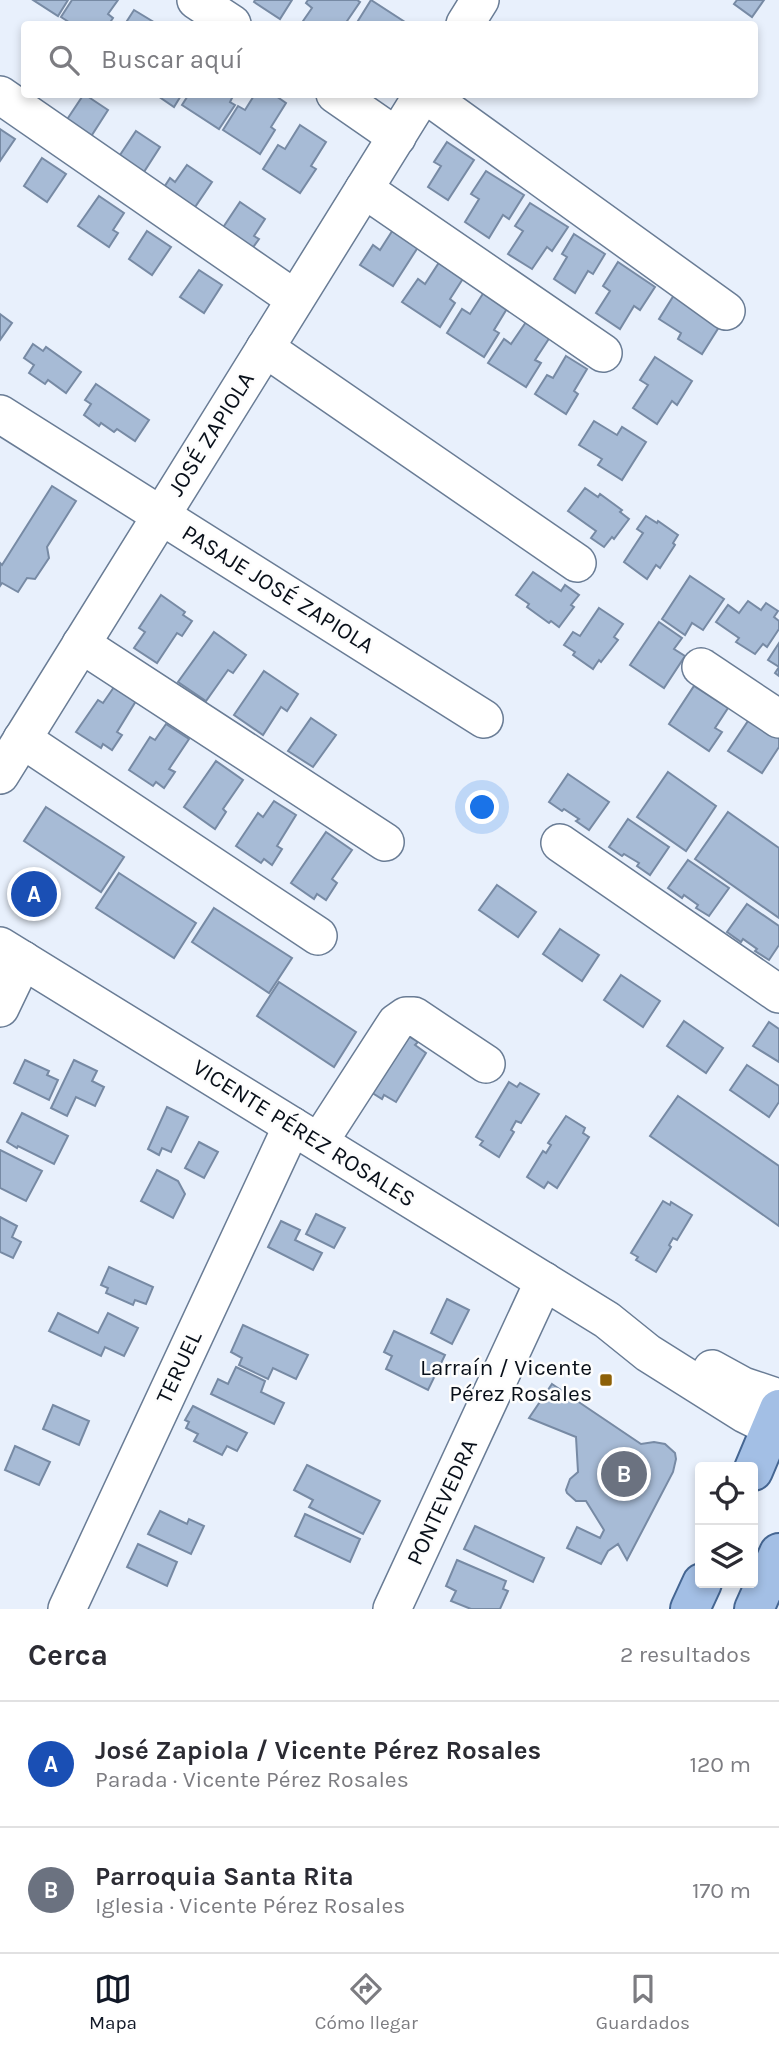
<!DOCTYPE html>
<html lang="es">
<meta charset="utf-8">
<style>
body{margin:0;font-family:Karla,sans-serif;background:#f7f7f7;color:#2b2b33}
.controls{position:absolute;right:21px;bottom:21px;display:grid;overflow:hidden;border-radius:7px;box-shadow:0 4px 10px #0003}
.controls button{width:63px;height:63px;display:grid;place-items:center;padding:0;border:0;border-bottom:2px solid #e1e1e2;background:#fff;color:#2b2b33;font:35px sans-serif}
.you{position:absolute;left:483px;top:808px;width:24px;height:24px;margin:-18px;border:5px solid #fff;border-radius:50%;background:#1a73e8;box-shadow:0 0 0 10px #1a73e833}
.badge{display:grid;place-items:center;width:46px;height:46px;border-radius:50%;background:#111827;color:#fff;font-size:23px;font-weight:700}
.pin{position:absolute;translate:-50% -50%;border:4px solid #fff;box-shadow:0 2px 7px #0006}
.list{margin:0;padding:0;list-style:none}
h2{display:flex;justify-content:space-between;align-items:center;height:91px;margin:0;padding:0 28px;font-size:30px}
h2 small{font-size:23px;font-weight:400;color:#7c7c81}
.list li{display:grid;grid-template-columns:46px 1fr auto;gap:21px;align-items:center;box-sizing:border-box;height:126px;padding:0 28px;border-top:2px solid #e1e1e2}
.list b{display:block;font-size:26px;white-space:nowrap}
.list p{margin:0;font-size:23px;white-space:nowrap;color:#7c7c81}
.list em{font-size:23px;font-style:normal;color:#7c7c81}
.icon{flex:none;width:38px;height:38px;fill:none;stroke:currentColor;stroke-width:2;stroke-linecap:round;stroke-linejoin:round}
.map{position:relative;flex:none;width:779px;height:1609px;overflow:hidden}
.search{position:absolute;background:#fff;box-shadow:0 4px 10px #0003;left:21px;right:21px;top:21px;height:77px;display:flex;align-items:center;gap:18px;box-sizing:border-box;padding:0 24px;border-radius:7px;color:#7c7c81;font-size:26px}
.sheet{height:343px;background:#fff}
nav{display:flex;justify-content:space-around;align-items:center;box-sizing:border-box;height:98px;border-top:2px solid #e1e1e2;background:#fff;font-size:19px;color:#7c7c81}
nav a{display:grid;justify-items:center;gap:4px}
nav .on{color:#111827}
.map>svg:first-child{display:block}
.building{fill:#a7bbd6;stroke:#778aa4;stroke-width:2}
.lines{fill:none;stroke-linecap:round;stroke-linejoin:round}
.minor-casing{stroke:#697c95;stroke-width:40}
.major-casing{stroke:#456692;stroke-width:42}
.minor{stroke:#fff;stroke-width:37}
.major{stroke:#a3bfe5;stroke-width:38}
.poi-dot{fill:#8d6007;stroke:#fdfdfd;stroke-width:2.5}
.labels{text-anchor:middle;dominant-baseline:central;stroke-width:5;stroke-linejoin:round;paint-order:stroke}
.street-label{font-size:23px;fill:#080f19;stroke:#fdfdfd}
.poi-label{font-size:23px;fill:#080f19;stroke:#fdfdfd;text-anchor:end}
</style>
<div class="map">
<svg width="779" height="1609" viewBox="0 0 779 1609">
<rect width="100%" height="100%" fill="#e8f0fc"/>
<g class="building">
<path d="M33,0H68L58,16Z"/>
<path d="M72,0H118L108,14L113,18L109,24H72L61,17Z"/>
<path d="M255,0H292L280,19L254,2Z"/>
<path d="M308,0H357L360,2L345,24H301L312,8L306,3Z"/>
<path d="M371,0L408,24H356Z"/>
<path d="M737,0H764L752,17L734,4Z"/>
<path d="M134,10L157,24H125Z"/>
<path d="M84,94L108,110L90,138L66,121Z"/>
<path d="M155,94H182L174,107Z"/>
<path d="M189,94H234L230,102L235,105L219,129L182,105Z"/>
<path d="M255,94H273L286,103L271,127L275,130L260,154L223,130L238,106L245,110Z"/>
<path d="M300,125L326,142L311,166L316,169L300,193L263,169L278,145L285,149Z"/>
<path d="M0,129L15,139L0,161Z"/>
<path d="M136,131L160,147L142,175L118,158Z"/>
<path d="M447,142L474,160L448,200L428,187L441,166L434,162Z"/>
<path d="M42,158L66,174L47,202L24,186Z"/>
<path d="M187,165L212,182L191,213L161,192L170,178L175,182Z"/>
<path d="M486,171L524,195L509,219L503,215L489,238L465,222L479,199L471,194Z"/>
<path d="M99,196L124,213L113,230L118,233L109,247L78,226Z"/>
<path d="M240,202L265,219L254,236L259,239L249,253L220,232Z"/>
<path d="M530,203L568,227L552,251L547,247L532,269L508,254L523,231L515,226Z"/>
<path d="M396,225L422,241L393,286L360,265L373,245L380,250Z"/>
<path d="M147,231L171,247L152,275L129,259Z"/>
<path d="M574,234L605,254L593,274L588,271L575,293L554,279L567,257L562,254Z"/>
<path d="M440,261L464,277L450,299L455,303L440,327L402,302L418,279L425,284Z"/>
<path d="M618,262L655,287L640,310L634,306L620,329L596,313L610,291L603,286Z"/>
<path d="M199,270L222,285L204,313L180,297Z"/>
<path d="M484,292L508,307L494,330L499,333L484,357L447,333L462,309L470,314Z"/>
<path d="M674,295L726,316L702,354L678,339L681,333L659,319Z"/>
<path d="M0,314L12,323L0,340Z"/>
<path d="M526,322L550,337L535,360L541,363L526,387L488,363L504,339L511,344Z"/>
<path d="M33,344L43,351L46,347L81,372L66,393L48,380L45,384L29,373L34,365L24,358Z"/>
<path d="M566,356L587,369L574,391L578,394L566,414L535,394L547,375L553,378Z"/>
<path d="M655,357L692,381L677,405L672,401L657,424L633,408L648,385L640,380Z"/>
<path d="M96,384L149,420L135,441L117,429L114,432L101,423L99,426L84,415L91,404L85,400Z"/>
<path d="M594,421L617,435L622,427L646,442L622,480L598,465L602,459L579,445Z"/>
<path d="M52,486L76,501L47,547L49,558L35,579L27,578L18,592L2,583L0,586V563L2,565Z"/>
<path d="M585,488L598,497L600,494L622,510L620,512L629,519L614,539L612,537L604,547L591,538L596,531L568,511Z"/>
<path d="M646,516L657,523L658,521L678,535L673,543L675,545L660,568L656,565L647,579L624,562L643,533L637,529Z"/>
<path d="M533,572L561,591L565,585L579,595L571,605L574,607L559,627L551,621L549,623L527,607L529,604L516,595Z"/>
<path d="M690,576L724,599L703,630L692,623L685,635L662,619Z"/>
<path d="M161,595L185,612L183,615L192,621L182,636L177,633L157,663L134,648L145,632L139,628Z"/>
<path d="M748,601L761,610L766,603L778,611L774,617L779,621V629L767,647L763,644L755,654L736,642L739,638L716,622L728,605L739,613Z"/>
<path d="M599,608L623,624L614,637L618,640L601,662L599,660L593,669L573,655L575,652L564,645L573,632L580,636Z"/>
<path d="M659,622L682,638L674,649L685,656L664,688L630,665Z"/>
<path d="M214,632L246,655L233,673L228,670L206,701L178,682Z"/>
<path d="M779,643V676L775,673L779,667L768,660Z"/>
<path d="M264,671L298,694L287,711L281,707L263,735L234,715Z"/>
<path d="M694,686L728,708L715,728L722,732L709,751L669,724Z"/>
<path d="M114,687L136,701L117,732L122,735L112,750L103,744L101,748L76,732L98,700L103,703Z"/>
<path d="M311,718L336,735L313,767L288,751Z"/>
<path d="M750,718L779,737V747L762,773L728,751Z"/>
<path d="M166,724L189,739L169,769L175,772L164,788L156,782L153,786L129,770L150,737L155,740Z"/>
<path d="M216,761L243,780L223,809L226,812L215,829L184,807Z"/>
<path d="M668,772L716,806L686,851L637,817Z"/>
<path d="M568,774L609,802L589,830L576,821L579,819L564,809L562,811L549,802Z"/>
<path d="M274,801L296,815L277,846L282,849L272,865L264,859L261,863L236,846L258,813L263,817Z"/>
<path d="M46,807L124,857L101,892L24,841Z"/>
<path d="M728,812L779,848V918L695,859Z"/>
<path d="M628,819L669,847L650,875L637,866L639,863L624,854L622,856L609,847Z"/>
<path d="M326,832L352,850L332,879L337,883L326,900L317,894L314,899L291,883Z"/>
<path d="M688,860L729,888L709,916L696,908L698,905L684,895L682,898L668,888Z"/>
<path d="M119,873L196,923L174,958L96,908Z"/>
<path d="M497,885L536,912L518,937L479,910Z"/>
<path d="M747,904L779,926V945L769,960L755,951L757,949L743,939L741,942L727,932Z"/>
<path d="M214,908L292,958L269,993L192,942Z"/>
<path d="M560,929L599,955L582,981L543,954Z"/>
<path d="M621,975L660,1001L643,1027L604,1000Z"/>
<path d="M279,982L356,1032L334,1067L257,1016Z"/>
<path d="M684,1021L723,1048L706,1073L667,1046Z"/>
<path d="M769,1022L779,1029V1062L753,1046Z"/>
<path d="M402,1032L418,1042L415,1045L426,1053L396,1102L384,1095L382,1099L366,1089Z"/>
<path d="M25,1060L49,1071L47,1075L58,1080L49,1100L14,1083Z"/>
<path d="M74,1060L97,1071L92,1081L104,1087L95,1106L76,1097L67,1116L51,1108Z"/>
<path d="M747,1065L779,1086V1102L769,1117L730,1090Z"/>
<path d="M509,1082L517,1087L520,1083L539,1094L521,1123L516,1121L511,1130L514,1132L499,1157L480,1145L483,1141L476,1137Z"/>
<path d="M678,1096L779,1166V1226L650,1136Z"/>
<path d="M167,1107L188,1117L171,1152L162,1148L159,1155L148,1149Z"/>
<path d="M22,1113L68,1136L54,1164L18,1146L17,1148L7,1142Z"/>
<path d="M566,1116L585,1128L583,1133L589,1137L557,1188L548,1182L544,1188L527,1177L543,1151L546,1153L551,1145L548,1143Z"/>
<path d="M199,1142L218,1152L204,1178L185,1168Z"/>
<path d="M0,1150L42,1171L26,1201L0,1188Z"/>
<path d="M157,1170L178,1181L185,1194L173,1218L141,1201Z"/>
<path d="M663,1201L670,1205L671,1202L692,1215L677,1240L673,1238L669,1245L671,1247L656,1272L636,1260L638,1257L631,1253Z"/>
<path d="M316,1214L345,1228L334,1248L306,1234Z"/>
<path d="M0,1217L17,1226L12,1237L21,1242L13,1258L0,1252Z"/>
<path d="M281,1221L300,1230L295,1240L322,1253L313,1270L268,1247Z"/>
<path d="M109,1267L153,1287L146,1304L135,1300L133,1305L106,1293L108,1288L101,1285Z"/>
<path d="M447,1299L469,1310L452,1344L431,1333Z"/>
<path d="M58,1313L98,1333L108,1313L138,1328L124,1356L105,1347L101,1356L49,1331Z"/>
<path d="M243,1325L308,1355L296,1379L273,1368L268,1379L239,1365L242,1358L231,1352Z"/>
<path d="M394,1331L445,1355L428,1390L386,1369L392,1356L384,1352Z"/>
<path d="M236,1367L265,1381L261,1392L284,1403L274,1424L211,1394L218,1379L228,1384Z"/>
<path d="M552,1384L641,1444L654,1442L665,1444L675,1453L676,1459L673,1472L627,1560L618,1544L608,1551L601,1564L567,1548L577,1527L600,1538L604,1530L586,1501H576L567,1493L566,1490L570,1479L578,1472L576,1437L529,1418Z"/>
<path d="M53,1405L89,1421L79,1445L43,1429Z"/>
<path d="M193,1406L247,1433L237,1451L227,1446L222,1455L194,1441L198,1434L186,1428L189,1422L185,1420Z"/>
<path d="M15,1446L50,1462L39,1485L5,1470Z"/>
<path d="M307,1465L380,1501L363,1534L309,1507L313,1500L294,1490Z"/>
<path d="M160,1511L187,1524L189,1519L204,1526L191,1554L148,1534Z"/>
<path d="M305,1514L360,1539L350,1562L295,1536Z"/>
<path d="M475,1526L544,1558L533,1582L464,1549Z"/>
<path d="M138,1544L177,1562L167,1586L127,1567Z"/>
<path d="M457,1560L506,1581L503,1589L508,1591L500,1609H471L451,1601L456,1591L446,1586Z"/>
</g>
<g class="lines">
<defs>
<g id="minor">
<path d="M196,0L232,24"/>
<path d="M465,24L480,0"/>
<path d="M335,94L397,137"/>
<path d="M425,94L726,311"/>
<path d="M0,95L295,299"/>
<path d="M364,189L603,353"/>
<path d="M265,348L577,563"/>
<path d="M0,414L484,719"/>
<path d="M81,644L385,842"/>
<path d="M701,667L779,719"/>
<path d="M22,739L318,936"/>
<path d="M0,775L423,94"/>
<path d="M560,843L779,994"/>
<path d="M0,946L607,1320L648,1353L745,1414L779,1431"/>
<path d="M0,1008L23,960"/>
<path d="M319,1142L396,1023L406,1016H414L486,1064"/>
<path d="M712,1369L743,1386L779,1398"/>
<path d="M67,1609L292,1126"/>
<path d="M392,1609L544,1281"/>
</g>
<g id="major">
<path d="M753,1471L779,1409"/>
<path d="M690,1609L702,1583"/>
<path d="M754,1609L779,1553"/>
</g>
</defs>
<use href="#minor" class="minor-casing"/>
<use href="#major" class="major-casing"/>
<use href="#minor" class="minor"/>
<use href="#major" class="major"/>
</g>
<rect class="poi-dot" x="599" y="1373" width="14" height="14" rx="3.5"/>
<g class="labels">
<g class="street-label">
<text transform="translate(211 434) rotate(-58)">JOSÉ ZAPIOLA</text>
<text transform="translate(278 589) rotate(32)">PASAJE JOSÉ ZAPIOLA</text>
<text transform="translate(304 1133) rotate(32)">VICENTE PÉREZ ROSALES</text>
<text transform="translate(179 1367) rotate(-65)">TERUEL</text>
<text transform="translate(442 1502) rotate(-65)">PONTEVEDRA</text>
</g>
<g class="poi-label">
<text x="592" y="1367">Larraín / Vicente<tspan x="592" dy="26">Pérez Rosales</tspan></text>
</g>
</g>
</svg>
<div class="controls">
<button><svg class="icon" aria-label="locate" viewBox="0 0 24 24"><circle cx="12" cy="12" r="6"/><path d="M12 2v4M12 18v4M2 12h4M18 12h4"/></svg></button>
<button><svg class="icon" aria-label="layers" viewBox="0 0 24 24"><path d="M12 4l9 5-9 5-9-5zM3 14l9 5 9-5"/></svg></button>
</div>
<div class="you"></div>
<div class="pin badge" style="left:34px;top:894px;background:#1a4fb4">A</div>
<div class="pin badge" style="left:624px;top:1474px;background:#6b7280">B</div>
<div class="search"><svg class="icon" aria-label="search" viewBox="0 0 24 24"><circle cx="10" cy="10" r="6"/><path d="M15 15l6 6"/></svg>Buscar aquí</div>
</div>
<section class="sheet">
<h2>Cerca<small>2 resultados</small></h2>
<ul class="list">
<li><span class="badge" style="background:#1a4fb4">A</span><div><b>José Zapiola / Vicente Pérez Rosales</b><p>Parada · Vicente Pérez Rosales</p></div><em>120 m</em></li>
<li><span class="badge" style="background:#6b7280">B</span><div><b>Parroquia Santa Rita</b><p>Iglesia · Vicente Pérez Rosales</p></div><em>170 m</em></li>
</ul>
</section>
<nav>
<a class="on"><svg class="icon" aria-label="map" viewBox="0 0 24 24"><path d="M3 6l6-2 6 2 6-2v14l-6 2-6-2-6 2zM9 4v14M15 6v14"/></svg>Mapa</a>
<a><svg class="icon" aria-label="directions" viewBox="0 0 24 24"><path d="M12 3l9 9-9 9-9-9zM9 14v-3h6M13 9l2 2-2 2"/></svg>Cómo llegar</a>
<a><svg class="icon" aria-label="saved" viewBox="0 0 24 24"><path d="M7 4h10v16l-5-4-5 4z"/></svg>Guardados</a>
</nav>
